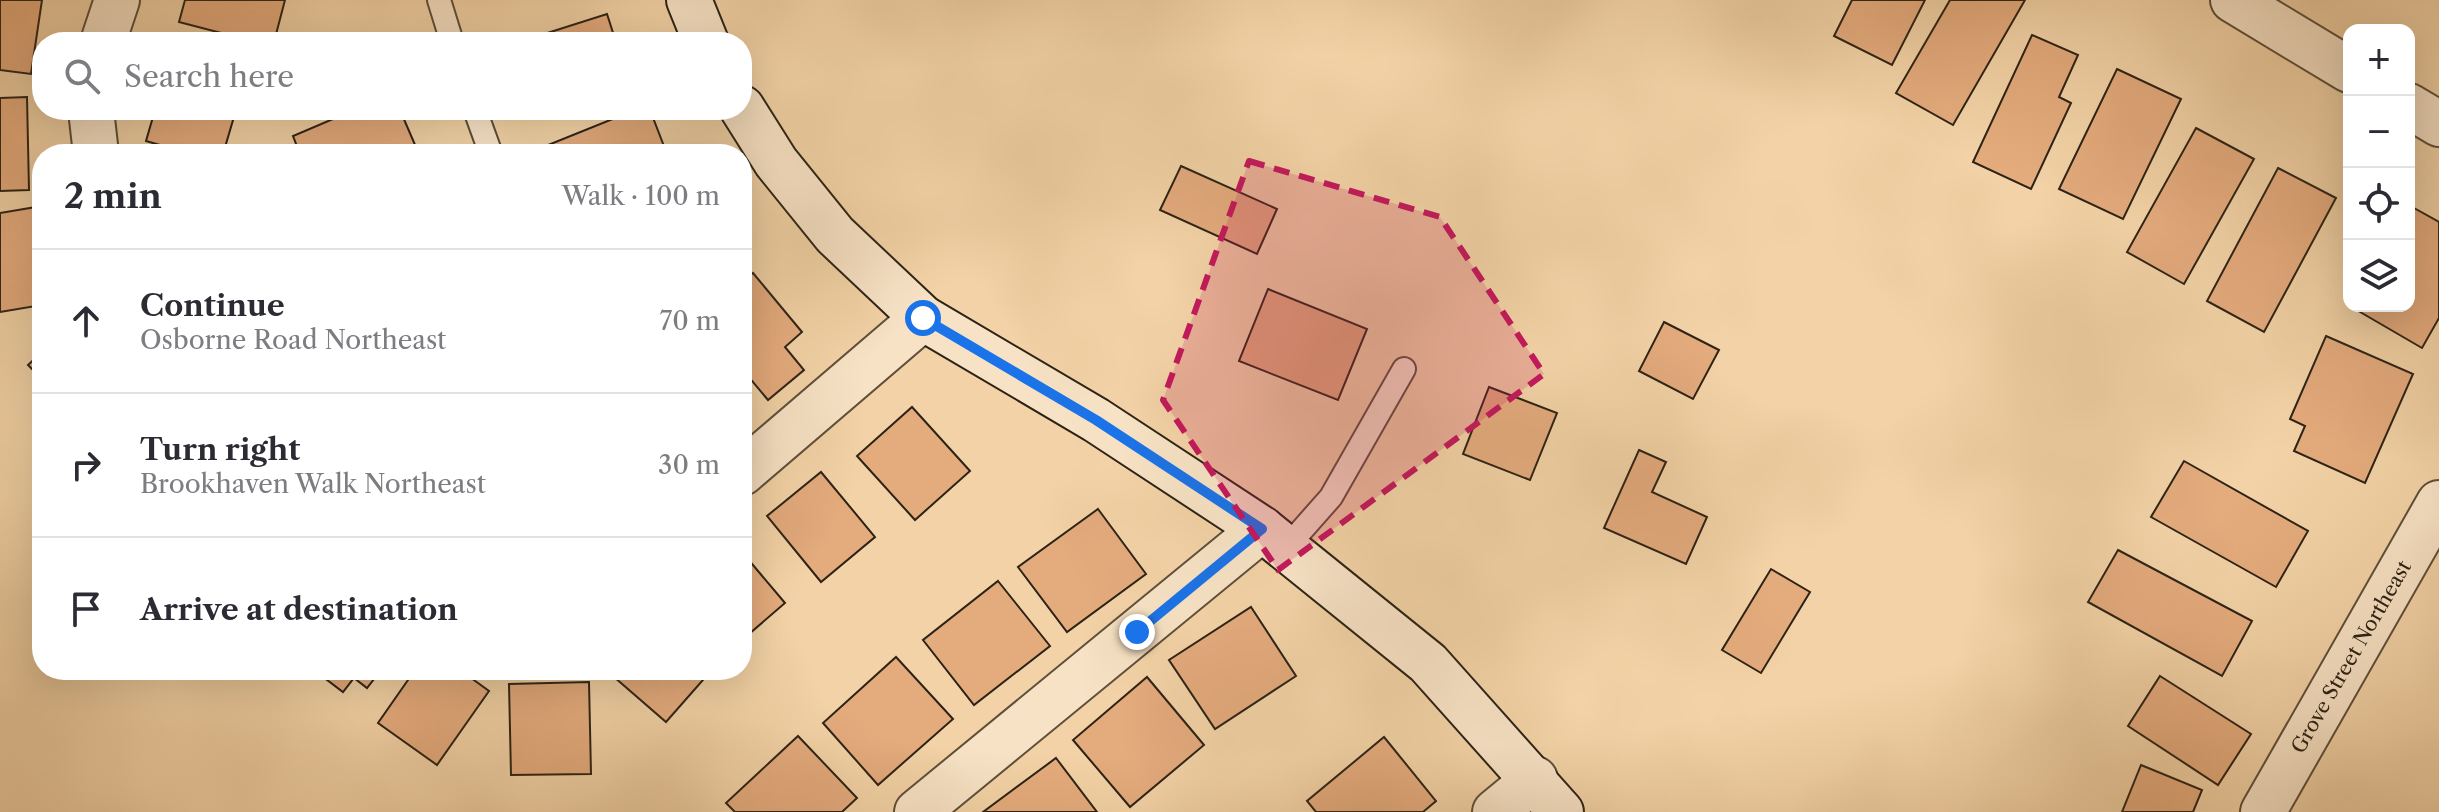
<!DOCTYPE html>
<meta charset="utf-8">
<style>
body{margin:0;font-family:"Libre Caslon Text",serif;background:#f7f7f7;color:#2b2b33}
.controls{position:absolute;right:24px;top:24px;display:grid;overflow:hidden;border-radius:16px;box-shadow:0 8px 32px #0002}
.controls button{width:72px;height:72px;display:grid;place-items:center;padding:0;border:0;border-bottom:2px solid #e1e1e2;background:#fff;color:#2b2b33;font:40px sans-serif}
.stop{position:absolute;width:24px;height:24px;margin:-18px;border:6px solid #1a73e8;border-radius:50%;background:#fff}
.stop.end{background:#1a73e8;border-color:#fff;box-shadow:0 2px 8px #0008}
.list{margin:0;padding:0;list-style:none}
h2{display:flex;justify-content:space-between;align-items:center;height:104px;margin:0;padding:0 32px;font-size:34px}
h2 small{font-size:26px;font-weight:400;color:#7c7c81}
.list li{display:grid;grid-template-columns:52px 1fr auto;gap:24px;align-items:center;box-sizing:border-box;height:144px;padding:0 32px;border-top:2px solid #e1e1e2}
.list b{display:block;font-size:30px;white-space:nowrap}
.list p{margin:0;font-size:26px;white-space:nowrap;color:#7c7c81}
.list em{font-size:26px;font-style:normal;color:#7c7c81}
.icon{flex:none;width:44px;height:44px;fill:none;stroke:currentColor;stroke-width:2;stroke-linecap:round;stroke-linejoin:round}
.map{position:relative;flex:none;width:2439px;height:812px;overflow:hidden}
.search{position:absolute;background:#fff;box-shadow:0 8px 32px #0002;left:32px;top:32px;width:720px;height:88px;display:flex;align-items:center;gap:20px;box-sizing:border-box;padding:0 28px;border-radius:32px;color:#7c7c81;font-size:30px}
.panel{position:absolute;background:#fff;box-shadow:0 8px 32px #0002;left:32px;top:144px;width:720px;height:536px;border-radius:32px}
.map>svg:first-child{display:block}
.building{fill:#e4ab7d;stroke:#2c2316;stroke-width:2}
.lines{fill:none;stroke-linecap:round;stroke-linejoin:round}
.lane-casing{stroke:#5e4f3a;stroke-width:26}
.street-casing{stroke:#5e4f3a;stroke-width:48}
.secondary-casing{stroke:#2c2316;stroke-width:48}
.lane{stroke:#f7e2c5;stroke-width:22}
.street{stroke:#f7e2c5;stroke-width:44}
.secondary{stroke:#f7e2c5;stroke-width:44}
.route{stroke:#1a73e8;stroke-width:10}
.marked{fill:#c2185b;fill-opacity:0.2;stroke:#c2185b;stroke-width:6;stroke-dasharray:16 10;stroke-linejoin:round}
.labels{text-anchor:middle;dominant-baseline:central;stroke-width:8;stroke-linejoin:round;paint-order:stroke}
.street-label{font-size:20px;fill:#2c2316;stroke:#f7e2c5}
</style>
<div class="map">
<svg width="2439" height="812" viewBox="0 0 2439 812">
<rect width="100%" height="100%" fill="#f2d2a6"/>
<filter id="stains"><feTurbulence type="fractalNoise" baseFrequency=".0025" numOctaves="4"/><feColorMatrix values="0 0 0 0 .2 0 0 0 0 .09 0 0 0 0 .02 0 0 0 .5 -.17"/></filter>
<radialGradient id="worn" r=".72"><stop offset=".6" stop-color="#630" stop-opacity="0"/><stop offset="1" stop-color="#630" stop-opacity=".3"/></radialGradient>
<g class="building">
<path d="M0,0H42L31,74L0,70Z"/>
<path d="M185,0H285L274,42H256L179,22Z"/>
<path d="M1852,0H1925L1892,65L1834,36Z"/>
<path d="M1950,0H2025L1953,125L1896,93Z"/>
<path d="M607,14L616,42H519Z"/>
<path d="M2032,35L2078,55L2059,97L2071,103L2031,189L1973,162Z"/>
<path d="M2117,69L2181,99L2123,219L2059,189Z"/>
<path d="M27,97L29,190L0,191V98Z"/>
<path d="M155,110H236L223,154H191L146,141Z"/>
<path d="M354,110H400L419,154H300L293,136Z"/>
<path d="M635,110H650L667,154H552L548,145Z"/>
<path d="M2196,128L2254,159L2184,284L2127,252Z"/>
<path d="M1181,166L1277,209L1257,254L1160,210Z"/>
<path d="M2278,168L2336,198L2264,332L2207,301Z"/>
<path d="M42,206V305L0,312V213Z"/>
<path d="M2414,208L2439,222V318L2422,348L2355,309L2357,306H2409V216Z"/>
<path d="M753,273L802,332L785,347L804,370L768,400L742,369V282Z"/>
<path d="M1268,289L1367,329L1338,400L1239,361Z"/>
<path d="M1664,322L1719,350L1693,399L1639,371Z"/>
<path d="M2326,336L2413,374L2365,483L2294,451L2305,426L2290,419Z"/>
<path d="M42,352V379L28,365Z"/>
<path d="M1489,387L1557,413L1530,480L1463,454Z"/>
<path d="M912,407L970,471L915,520L857,456Z"/>
<path d="M1639,450L1666,462L1652,492L1707,517L1686,564L1604,528Z"/>
<path d="M2184,461L2308,531L2276,587L2151,517Z"/>
<path d="M821,472L875,537L821,582L767,516Z"/>
<path d="M1098,509L1146,574L1067,632L1018,567Z"/>
<path d="M2118,550L2252,621L2222,676L2088,602Z"/>
<path d="M742,552L785,603L742,640Z"/>
<path d="M1771,569L1810,592L1761,673L1722,650Z"/>
<path d="M998,581L1050,646L974,705L923,640Z"/>
<path d="M1251,607L1296,676L1215,729L1169,660Z"/>
<path d="M896,657L953,719L878,785L823,723Z"/>
<path d="M314,670H381L367,688L354,678L343,692Z"/>
<path d="M415,670H460L489,691L437,765L378,723Z"/>
<path d="M606,670H707L710,672L666,722Z"/>
<path d="M2160,676L2251,734L2218,785L2128,726Z"/>
<path d="M1147,677L1204,745L1130,807L1073,740Z"/>
<path d="M589,682L591,774L511,775L509,684Z"/>
<path d="M798,736L857,798L842,812H735L726,803Z"/>
<path d="M1384,737L1436,801L1423,812H1316L1307,801Z"/>
<path d="M1056,758L1097,812H983Z"/>
<path d="M2141,765L2202,790L2193,812H2122Z"/>
</g>
<g class="lines">
<defs>
<g id="lane">
<path d="M439,0L452,42"/>
<path d="M475,110L491,154"/>
<path d="M1286,548L1331,497L1404,369"/>
</g>
<g id="street">
<path d="M2233,0L2349,70"/>
<path d="M103,42L117,0"/>
<path d="M2409,106L2439,124"/>
<path d="M91,110L96,154"/>
<path d="M742,473L923,318"/>
<path d="M917,812L1262,529"/>
<path d="M1495,812L1535,779"/>
<path d="M2263,812L2439,503"/>
</g>
<g id="secondary">
<path d="M689,0L706,42"/>
<path d="M742,108L776,162L835,235L923,318L1096,420L1262,529L1428,663L1561,812"/>
</g>
</defs>
<use href="#lane" class="lane-casing"/>
<use href="#street" class="street-casing"/>
<use href="#secondary" class="secondary-casing"/>
<use href="#lane" class="lane"/>
<use href="#street" class="street"/>
<use href="#secondary" class="secondary"/>
</g>
<g class="lines">
<path class="route" d="M923,318L1096,420L1262,529L1137,632"/>
</g>
<path class="marked" d="M1249,161L1440,217L1544,374L1278,570L1163,400Z"/>
<g class="labels">
<g class="street-label">
<text transform="translate(2351 657) rotate(-60)">Grove Street Northeast</text>
</g>
</g>
<rect width="100%" height="100%" filter="url(#stains)"/>
<rect width="100%" height="100%" fill="url(#worn)"/>
</svg>
<div class="controls">
<button>+</button>
<button>−</button>
<button><svg class="icon" aria-label="locate" viewBox="0 0 24 24"><circle cx="12" cy="12" r="6"/><path d="M12 2v4M12 18v4M2 12h4M18 12h4"/></svg></button>
<button><svg class="icon" aria-label="layers" viewBox="0 0 24 24"><path d="M12 4l9 5-9 5-9-5zM3 14l9 5 9-5"/></svg></button>
</div>
<div class="stop" style="left:923px;top:318px"></div>
<div class="stop end" style="left:1137px;top:632px"></div>
<div class="search"><svg class="icon" aria-label="search" viewBox="0 0 24 24"><circle cx="10" cy="10" r="6"/><path d="M15 15l6 6"/></svg>Search here</div>
<section class="panel">
<h2>2 min<small>Walk · 100 m</small></h2>
<ul class="list">
<li><svg class="icon" aria-label="ahead" viewBox="0 0 24 24"><path d="M12 20V5M6 11l6-6 6 6"/></svg><div><b>Continue</b><p>Osborne Road Northeast</p></div><em>70 m</em></li>
<li><svg class="icon" aria-label="right" viewBox="0 0 24 24"><path d="M7 20v-9h11M14 6l5 5-5 5"/></svg><div><b>Turn right</b><p>Brookhaven Walk Northeast</p></div><em>30 m</em></li>
<li><svg class="icon" aria-label="arrive" viewBox="0 0 24 24"><path d="M6 21V4h12l-3 4 3 4H6"/></svg><div><b>Arrive at destination</b></div></li>
</ul>
</section>
</div>
